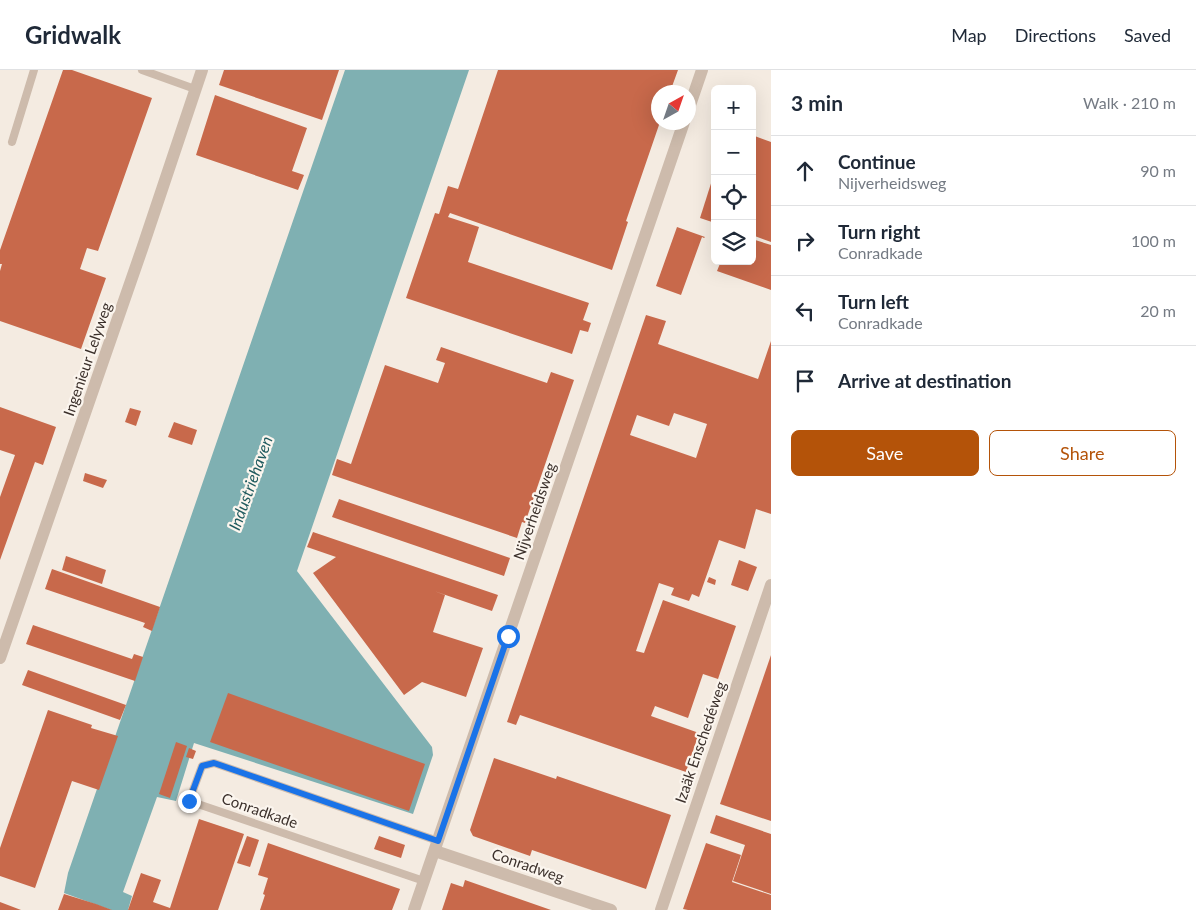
<!DOCTYPE html>
<meta charset="utf-8">
<style>
body{margin:0;font-family:Lato,sans-serif;background:#f2f2f3;color:#1f2937}
.controls{position:absolute;right:15px;top:15px;display:grid;overflow:hidden;border-radius:8px;box-shadow:0 5px 20px #0002}
.controls button{width:45px;height:45px;display:grid;place-items:center;padding:0;border:0;border-bottom:1px solid #e0e1e3;background:#fff;color:#1f2937;font:25px sans-serif}
.compass{position:absolute;left:651px;top:15px;width:45px;height:45px;border-radius:50%;background:#fff;box-shadow:0 5px 20px #0002;rotate:40deg}
.stop{position:absolute;width:15px;height:15px;margin:-11px;border:4px solid #1a73e8;border-radius:50%;background:#fff}
.stop.end{background:#1a73e8;border-color:#fff;box-shadow:0 1px 5px #0008}
.list{margin:0;padding:0;list-style:none}
h2{display:flex;justify-content:space-between;align-items:center;height:65px;margin:0;padding:0 20px;font-size:21px}
h2 small{font-size:16px;font-weight:400;color:#747a83}
.list li{display:grid;grid-template-columns:32px 1fr auto;gap:15px;align-items:center;box-sizing:border-box;height:70px;padding:0 20px;border-top:1px solid #e0e1e3}
.list b{display:block;font-size:19px;white-space:nowrap}
.list p{margin:0;font-size:16px;white-space:nowrap;color:#747a83}
.list em{font-size:16px;font-style:normal;color:#747a83}
.actions{display:flex;gap:10px;padding:15px 20px}
.actions a{flex:1;padding:11px 0;border:1px solid #b45309;border-radius:8px;text-align:center;font-size:18px;color:#b45309}
.actions .main{background:#b45309;color:#fff}
.icon{flex:none;width:28px;height:28px;fill:none;stroke:currentColor;stroke-width:2;stroke-linecap:round;stroke-linejoin:round}
.map{position:relative;flex:none;width:771px;height:840px;overflow:hidden}
header{display:flex;align-items:center;gap:30px;box-sizing:border-box;height:70px;padding:0 25px;background:#fff;border-bottom:1px solid #e0e1e3}
header strong{font-size:24px}
nav{display:flex;gap:28px;margin-inline-start:auto;font-size:18px}
main{display:flex}
aside{flex:1;background:#fff}
.map>svg:first-child{display:block}
.water{fill:#7fb0b2}
.building{fill:#c8694b;fill-rule:evenodd}
.lines{fill:none;stroke-linecap:round;stroke-linejoin:round}
.lane{stroke:#cdbbac;stroke-width:8}
.street{stroke:#cdbbac;stroke-width:12}
.route{stroke:#1a73e8;stroke-width:6}
.labels{text-anchor:middle;dominant-baseline:central;stroke-width:4.5;stroke-linejoin:round;paint-order:stroke}
.street-label{font-size:15px;fill:#3b302b;stroke:#fbf5ee}
.water-label{font-size:16px;font-style:italic;fill:#1f5a5e;stroke:#fbf5ee}
</style>
<header>
<strong>Gridwalk</strong>
<nav><a>Map</a><a>Directions</a><a>Saved</a></nav>
</header>
<main>
<div class="map">
<svg width="771" height="840" viewBox="0 0 771 840">
<rect width="100%" height="100%" fill="#f4ebe1"/>
<path class="water" d="M345,0H469L297,501L432,677L433,685L413,744L194,673L176,731L157,727L123,822L132,826L128,840H111L64,823L68,803Z"/>
<g class="building">
<path d="M63,0H72L152,28L98,181L87,178L80,199L106,208L81,279L0,251V201L2,194H0V180Z"/>
<path d="M224,0H339L322,50L219,15Z"/>
<path d="M498,0H678L670,22H658V52H660L626,151L628,152L612,200L450,143L448,147L479,157L468,192L589,233L583,250L591,253L588,262L580,260L572,284L406,228L435,143L439,144L448,116L458,119Z"/>
<path d="M215,25L307,58L292,101L304,105L298,120L196,85Z"/>
<path d="M752,65L771,72V172L752,165Z"/>
<path d="M714,104H715V153L700,148Z"/>
<path d="M677,157L705,167L704,168L702,167L681,225L656,216Z"/>
<path d="M752,169L771,175V220L717,201L721,191H752Z"/>
<path d="M646,245L666,251L658,274L758,309L771,271V444L756,439L745,479L719,470L699,527L692,524L689,531L671,525L674,518L659,513L636,581L644,583L663,530L736,556L718,609L703,604L688,648L655,636L651,646L699,663L686,702L520,645L516,655L507,652ZM674,343L707,354L696,388L630,365L637,345L669,356Z"/>
<path d="M441,277L547,313L551,302L574,310L525,453L522,452L517,468L332,405L337,389L351,394L385,295L438,313L445,293L436,290Z"/>
<path d="M0,337L56,357L43,395L35,392L0,490V427L15,385L0,380Z"/>
<path d="M130,338L141,341L136,356L125,352Z"/>
<path d="M174,352L197,360L192,375L168,367Z"/>
<path d="M85,403L107,410L103,418L83,411Z"/>
<path d="M339,429L510,488L504,506L332,447Z"/>
<path d="M313,462L498,525L492,541L434,521L445,525L433,562L483,578L466,627L422,612L404,625L313,503L336,487L307,477Z"/>
<path d="M66,486L106,500L102,514L62,500Z"/>
<path d="M739,490L757,497L748,521L731,515Z"/>
<path d="M52,499L160,537L152,561L143,557L145,553L45,519Z"/>
<path d="M709,507L716,510L715,515L707,512Z"/>
<path d="M33,555L132,589L134,584L143,587L135,611L26,574Z"/>
<path d="M771,585V751L720,734Z"/>
<path d="M28,600L126,635L120,650L22,615Z"/>
<path d="M228,623L425,694L409,741L210,672Z"/>
<path d="M48,640L92,655L91,658L118,666L99,720L72,711L35,818L0,806V778Z"/>
<path d="M176,672L187,676L170,728L159,724Z"/>
<path d="M189,678L196,681L193,689L186,687Z"/>
<path d="M494,688L556,709L557,706L671,745L646,819L532,780L530,786L473,766L470,760Z"/>
<path d="M716,745L771,764V824L733,811L745,775L710,763Z"/>
<path d="M199,749L244,764L218,840H128L141,803L161,810L153,832L170,838Z"/>
<path d="M247,766L259,770L250,797L237,793Z"/>
<path d="M379,766L405,775L401,788L374,779Z"/>
<path d="M268,773L400,819L392,840H260L265,825L263,824L268,808L258,805Z"/>
<path d="M706,773L741,785L732,812L771,825V840H688L683,839Z"/>
<path d="M465,810L551,840H442L451,813L463,817Z"/>
<path d="M64,824L96,834L112,840H58Z"/>
<path d="M0,832L21,840H0Z"/>
</g>
<g class="lines">
<g class="lane">
<path d="M142,0L195,19"/>
<path d="M12,72L34,0"/>
<path d="M424,811L189,731L202,696L214,693L438,771"/>
</g>
<g class="street">
<path d="M688,41L702,0"/>
<path d="M0,588L142,179L202,0"/>
<path d="M435,781L611,840"/>
<path d="M414,840L684,52"/>
<path d="M661,840L771,515"/>
</g>
</g>
<g class="lines">
<path class="route" d="M189,731L202,696L214,693L438,771L508,566"/>
</g>
<g class="labels">
<g class="street-label">
<text transform="translate(87 289) rotate(-71)">Ingenieur Lelyweg</text>
<text transform="translate(534 441) rotate(-71)">Nijverheidsweg</text>
<text transform="translate(700 672) rotate(-71)">Izaäk Enschedéweg</text>
<text transform="translate(260 740) rotate(19)">Conradkade</text>
<text transform="translate(528 795) rotate(19)">Conradweg</text>
</g>
<g class="water-label">
<text transform="translate(250 413) rotate(-70)">Industriehaven</text>
</g>
</g>
</svg>
<div class="controls">
<button>+</button>
<button>−</button>
<button><svg class="icon" aria-label="locate" viewBox="0 0 24 24"><circle cx="12" cy="12" r="6"/><path d="M12 2v4M12 18v4M2 12h4M18 12h4"/></svg></button>
<button><svg class="icon" aria-label="layers" viewBox="0 0 24 24"><path d="M12 4l9 5-9 5-9-5zM3 14l9 5 9-5"/></svg></button>
</div>
<svg class="compass" viewBox="-18 -18 36 36"><path d="M0-13l5 13h-10z" fill="#e53935"/><path d="M0 13l5-13h-10z" fill="#747a83"/></svg>
<div class="stop" style="left:508px;top:566px"></div>
<div class="stop end" style="left:189px;top:731px"></div>
</div>
<aside>
<h2>3 min<small>Walk · 210 m</small></h2>
<ul class="list">
<li><svg class="icon" aria-label="ahead" viewBox="0 0 24 24"><path d="M12 20V5M6 11l6-6 6 6"/></svg><div><b>Continue</b><p>Nijverheidsweg</p></div><em>90 m</em></li>
<li><svg class="icon" aria-label="right" viewBox="0 0 24 24"><path d="M7 20v-9h11M14 6l5 5-5 5"/></svg><div><b>Turn right</b><p>Conradkade</p></div><em>100 m</em></li>
<li><svg class="icon" aria-label="left" viewBox="0 0 24 24"><path d="M17 20v-9H6M10 6l-5 5 5 5"/></svg><div><b>Turn left</b><p>Conradkade</p></div><em>20 m</em></li>
<li><svg class="icon" aria-label="arrive" viewBox="0 0 24 24"><path d="M6 21V4h12l-3 4 3 4H6"/></svg><div><b>Arrive at destination</b></div></li>
</ul>
<div class="actions"><a class="main">Save</a><a>Share</a></div>
</aside>
</main>
